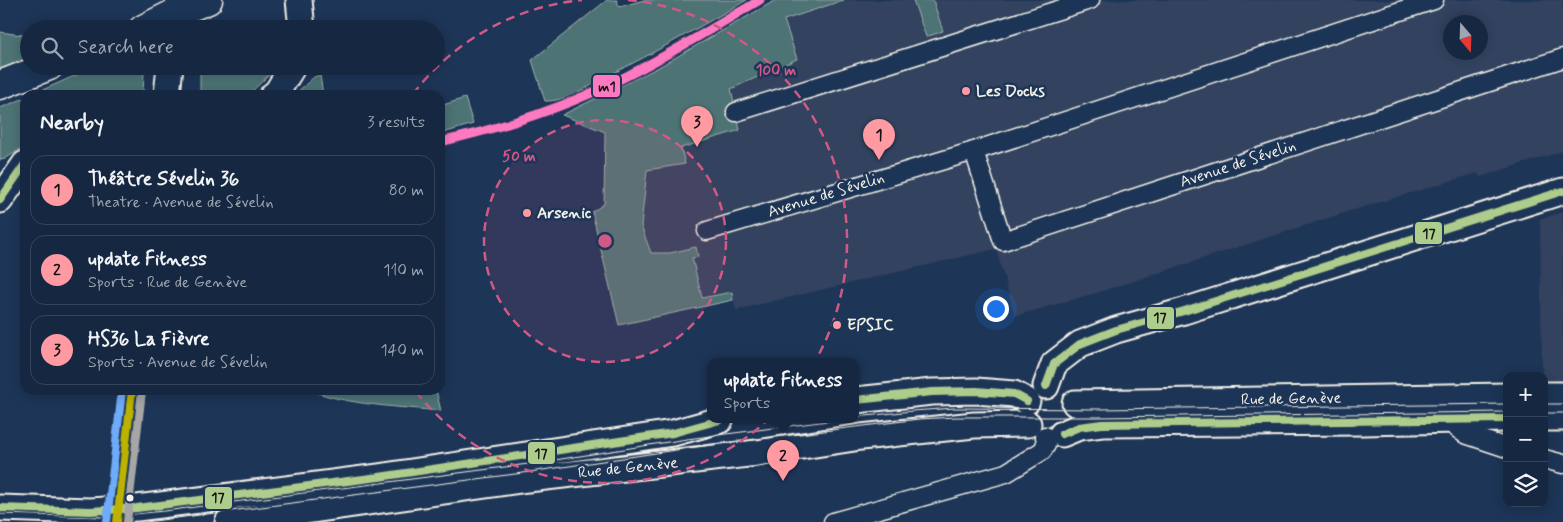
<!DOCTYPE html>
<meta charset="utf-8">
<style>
body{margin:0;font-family:Mynerve,sans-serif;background:#1f3048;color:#f1f3f6}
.controls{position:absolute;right:15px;bottom:15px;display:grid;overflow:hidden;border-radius:10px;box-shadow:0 2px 12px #0003}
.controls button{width:45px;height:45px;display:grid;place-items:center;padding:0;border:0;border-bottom:1px solid #35445a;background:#162841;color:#f1f3f6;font:25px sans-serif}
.compass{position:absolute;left:1443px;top:15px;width:45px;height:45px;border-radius:50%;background:#162841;box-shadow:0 2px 12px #0003;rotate:161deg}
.you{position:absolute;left:995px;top:308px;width:18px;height:18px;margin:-12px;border:4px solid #fff;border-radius:50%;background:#1a73e8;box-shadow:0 0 0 8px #1a73e833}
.badge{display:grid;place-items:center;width:32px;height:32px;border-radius:50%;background:#ff9aa2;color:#111;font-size:16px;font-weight:700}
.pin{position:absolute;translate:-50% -41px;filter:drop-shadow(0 1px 2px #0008)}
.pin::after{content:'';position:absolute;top:26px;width:18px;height:15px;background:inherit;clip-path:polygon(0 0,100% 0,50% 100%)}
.popup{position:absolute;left:707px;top:358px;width:152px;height:65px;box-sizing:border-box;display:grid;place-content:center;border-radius:10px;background:#162841;filter:drop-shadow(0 1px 4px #0005);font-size:16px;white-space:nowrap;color:#9ea6b1}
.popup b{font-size:19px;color:#f1f3f6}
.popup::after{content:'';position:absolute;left:50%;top:100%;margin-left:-10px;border:10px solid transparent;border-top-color:#162841}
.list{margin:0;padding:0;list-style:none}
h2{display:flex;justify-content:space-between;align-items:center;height:65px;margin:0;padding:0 20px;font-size:21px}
h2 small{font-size:16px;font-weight:400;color:#9ea6b1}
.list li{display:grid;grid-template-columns:32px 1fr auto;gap:15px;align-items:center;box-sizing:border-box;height:70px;margin:0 10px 10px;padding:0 10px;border:1px solid #35445a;border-radius:15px}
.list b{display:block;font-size:19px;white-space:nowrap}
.list p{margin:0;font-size:16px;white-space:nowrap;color:#9ea6b1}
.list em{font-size:16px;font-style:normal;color:#9ea6b1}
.icon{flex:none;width:28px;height:28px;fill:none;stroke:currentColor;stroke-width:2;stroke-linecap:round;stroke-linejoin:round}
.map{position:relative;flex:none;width:1563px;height:522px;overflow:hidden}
.search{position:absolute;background:#162841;box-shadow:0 2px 12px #0003;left:20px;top:20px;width:425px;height:55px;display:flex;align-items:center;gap:12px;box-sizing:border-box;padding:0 18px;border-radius:28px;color:#9ea6b1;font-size:19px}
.panel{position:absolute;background:#162841;box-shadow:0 2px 12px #0003;left:20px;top:90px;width:425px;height:305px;border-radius:15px}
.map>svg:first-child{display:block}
.built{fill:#32425f;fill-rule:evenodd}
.green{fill:#4e7375;stroke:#a1b2ae}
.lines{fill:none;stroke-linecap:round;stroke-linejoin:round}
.street-casing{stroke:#f4f1e8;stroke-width:21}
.secondary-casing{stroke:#f4f1e8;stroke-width:29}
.primary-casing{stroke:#f4f1e8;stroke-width:31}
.street{stroke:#1d3557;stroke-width:18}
.secondary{stroke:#1d3557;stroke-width:25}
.primary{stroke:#1d3557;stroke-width:28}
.tram{stroke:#f4f1e8;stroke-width:1}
.secondary-bridge-casing{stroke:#f4f1e8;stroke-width:29;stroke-linecap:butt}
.secondary-bridge{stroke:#1d3557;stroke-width:25}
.bus-1-casing{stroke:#1d3557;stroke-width:11}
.bus-2-casing{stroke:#1d3557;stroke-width:11}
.bus-3-casing{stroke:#1d3557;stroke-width:11}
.bus-4-casing{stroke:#1d3557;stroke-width:11}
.bus-1{stroke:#aecc8b;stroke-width:8}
.bus-2{stroke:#bdb202;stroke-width:8}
.bus-3{stroke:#a6a6a6;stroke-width:8}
.bus-4{stroke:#6eabf8;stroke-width:8}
.rail-1-casing{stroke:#1d3557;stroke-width:12}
.rail-1{stroke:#fe7ac0;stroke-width:9}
.ring{fill:none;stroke:#d15985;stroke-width:2.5;stroke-dasharray:9 6}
.poi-dot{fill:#ff9aa2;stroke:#1d3557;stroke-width:2}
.bus-dot{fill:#f4f1e8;stroke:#1d3557;stroke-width:2}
.labels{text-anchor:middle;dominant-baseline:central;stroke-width:5;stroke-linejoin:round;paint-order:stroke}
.poi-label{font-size:16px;font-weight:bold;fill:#f4f1e8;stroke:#1d3557;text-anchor:start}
.street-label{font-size:16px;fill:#f4f1e8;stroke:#1d3557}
.centre{fill:#d15985;stroke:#1d3557;stroke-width:2.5}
.ring-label{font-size:15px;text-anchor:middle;font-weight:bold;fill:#d15985;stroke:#1d3557;stroke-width:5;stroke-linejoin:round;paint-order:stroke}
.line-badge{stroke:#1d3557;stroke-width:2}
.pale-badge-label{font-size:14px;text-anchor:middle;font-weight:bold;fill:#111}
</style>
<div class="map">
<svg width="1563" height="522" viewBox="0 0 1563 522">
<rect width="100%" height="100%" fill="#1d3557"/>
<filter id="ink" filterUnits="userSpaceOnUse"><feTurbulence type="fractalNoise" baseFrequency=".02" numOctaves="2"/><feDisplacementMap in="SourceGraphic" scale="10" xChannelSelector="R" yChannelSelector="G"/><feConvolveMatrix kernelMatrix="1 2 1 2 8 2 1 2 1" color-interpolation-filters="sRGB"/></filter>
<g filter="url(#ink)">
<g class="built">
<path d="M844,0H913L925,37L943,31L933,0H1563V151L1480,177L1478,173L1347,212L1103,291L1015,316L996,249L736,310L732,292L702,298L692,258L696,247L670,253H651L641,226L647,169L731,89L797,59L784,20ZM1450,22H1480V52H1450Z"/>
<path d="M1563,212V388H1544V376H1542L1540,219Z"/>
</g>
<g class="green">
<path d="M607,0H617L619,7L644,0H747C701,26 656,52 608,76C589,86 566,102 545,101L532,60Z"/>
<path d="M776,0H844L784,20L797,59L731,89L740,130L681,148L685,164L647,170L641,226L651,253H670L696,247L698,257L692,258L702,298L732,292L733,300L619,325L592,212L604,204L605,132L562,115L657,68Z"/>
<path d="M913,0H933L943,31L926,37Z"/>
<path d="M0,32L29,36V59L0,70Z"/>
<path d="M97,66H142L144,72L143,95H31Z"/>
<path d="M200,66H271L270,74L248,95H200Z"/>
<path d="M320,75L323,95H294L314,77Z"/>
<path d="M25,98V146L5,159L0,160V108Z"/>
<path d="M465,98L473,124L440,134V106Z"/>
<path d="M310,390H436L441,411C401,407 346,405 310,390Z"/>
</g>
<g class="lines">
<defs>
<g id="street">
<path d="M736,112L1090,0"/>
<path d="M974,151L1003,241L1563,58"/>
<path d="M707,231L974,151L1434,0"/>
<path d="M1446,420L1465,434L1507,448"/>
<path d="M1544,459L1563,464"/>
<path d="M833,522L1006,473L1042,451L1046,445L1045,436"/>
</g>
<g id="secondary">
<path d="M299,0L302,29"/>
<path d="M167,95L170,66"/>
<path d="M273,95L277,92L293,66"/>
<path d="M0,200L25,164"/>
<path d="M1046,386L1054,364L1080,344L1116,330L1184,311L1563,191"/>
<path d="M1544,395H1563"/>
<path d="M856,400L932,392L976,391L1014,394L1027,401"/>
<path d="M1075,403L1507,396"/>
<path d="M1544,418H1563"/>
<path d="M1062,434L1079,427L1102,424L1363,422L1507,419"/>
<path d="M126,444L132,390"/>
<path d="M0,508L90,511L137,508L379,477L673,433L720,420"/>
<path d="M228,522L528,479L757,453L861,437L974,425L1028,424"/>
</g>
<g id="primary">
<path d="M143,29L175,13L208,0"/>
<path d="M0,85L49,66"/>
</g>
</defs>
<use href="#street" class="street-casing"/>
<use href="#secondary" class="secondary-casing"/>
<use href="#primary" class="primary-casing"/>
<use href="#street" class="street"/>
<use href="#secondary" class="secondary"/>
<use href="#primary" class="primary"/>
<g class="tram">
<path d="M1544,404H1563"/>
<path d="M1544,413H1563"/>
<path d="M856,417L912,411L955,408L1098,409L1507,404"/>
<path d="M0,514L104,517L164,511L536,463L687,439L836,420"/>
<path d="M146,522L523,473L689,448L919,419L957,417H1098L1507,412"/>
</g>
<defs>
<path id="secondary-bridge" d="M117,522L126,444"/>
</defs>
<use href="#secondary-bridge" class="secondary-bridge-casing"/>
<use href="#secondary-bridge" class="secondary-bridge"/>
<defs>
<g id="bus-1">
<path d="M0,200L25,164"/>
<path d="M1046,386L1054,364L1080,344L1116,330L1184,311L1563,191"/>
<path d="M856,400L932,392L976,391L1014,394L1027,401"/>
<path d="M1062,434L1079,427L1102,424L1507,419"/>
<path d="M0,508L90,511L137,508L379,477L673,433L720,420"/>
</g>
<path id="bus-2" d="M117,522L132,390"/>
<path id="bus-3" d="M127,522L142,391"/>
<path id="bus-4" d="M107,521L122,390"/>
</defs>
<use href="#bus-1" class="bus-1-casing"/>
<use href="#bus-2" class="bus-2-casing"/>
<use href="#bus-3" class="bus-3-casing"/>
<use href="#bus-4" class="bus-4-casing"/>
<use href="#bus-1" class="bus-1"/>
<use href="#bus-2" class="bus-2"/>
<use href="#bus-3" class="bus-3"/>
<use href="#bus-4" class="bus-4"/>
<defs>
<path id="rail-1" d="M440,142C501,128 561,109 617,81C666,57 713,28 760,0"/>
</defs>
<use href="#rail-1" class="rail-1-casing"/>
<use href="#rail-1" class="rail-1"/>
</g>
</g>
<circle cx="605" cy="241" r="121" fill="#d15985" fill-opacity=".12"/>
<g class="ring">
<circle cx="605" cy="241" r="121"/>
<path d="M413 94A242 242 0 0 1 582 0M628 0A242 242 0 1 1 416 392"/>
</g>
<g class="poi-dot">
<circle cx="966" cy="91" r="5"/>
<circle cx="527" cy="213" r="5"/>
<circle cx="837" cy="325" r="5"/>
</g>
<circle class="bus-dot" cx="130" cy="498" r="4.5"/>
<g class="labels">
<g class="poi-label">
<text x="976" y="91">Les Docks</text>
<text x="537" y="213">Arsenic</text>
<text x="847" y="325">EPSIC</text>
</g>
<g class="street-label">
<text transform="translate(1238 164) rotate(-18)">Avenue de Sévelin</text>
<text transform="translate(826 195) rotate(-17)">Avenue de Sévelin</text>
<text transform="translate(1291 399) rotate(-1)">Rue de Genève</text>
<text transform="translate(628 468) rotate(-6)">Rue de Genève</text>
</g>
</g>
<circle cx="605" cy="241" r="8" class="centre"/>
<g class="ring-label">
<text x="776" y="75">100 m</text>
<text x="519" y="161">50 m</text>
</g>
<g class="line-badge">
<rect x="592" y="74" width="29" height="24" rx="5" fill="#fe7ac0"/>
<rect x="1414" y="221" width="29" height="24" rx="5" fill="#aecc8b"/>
<rect x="1146" y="306" width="29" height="24" rx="5" fill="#aecc8b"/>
<rect x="527" y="441" width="29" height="24" rx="5" fill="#aecc8b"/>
<rect x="204" y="486" width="29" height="24" rx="5" fill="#aecc8b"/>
</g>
<g class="pale-badge-label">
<text x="607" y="91">m1</text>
<text x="1429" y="238">17</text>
<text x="1160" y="322">17</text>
<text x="541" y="458">17</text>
<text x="218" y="502">17</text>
</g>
</svg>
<div class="controls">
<button>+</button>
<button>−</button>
<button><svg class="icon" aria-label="layers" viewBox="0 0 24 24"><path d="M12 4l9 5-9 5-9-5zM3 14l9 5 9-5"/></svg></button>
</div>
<svg class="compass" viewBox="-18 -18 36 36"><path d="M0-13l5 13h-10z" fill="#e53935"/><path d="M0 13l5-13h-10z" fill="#9ea6b1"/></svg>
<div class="you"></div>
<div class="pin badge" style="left:879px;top:160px">1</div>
<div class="pin badge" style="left:783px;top:481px">2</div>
<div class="popup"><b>update Fitness</b>Sports</div>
<div class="pin badge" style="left:697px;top:147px">3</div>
<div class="search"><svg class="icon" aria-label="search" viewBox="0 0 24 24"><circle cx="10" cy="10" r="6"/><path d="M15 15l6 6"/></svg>Search here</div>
<section class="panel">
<h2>Nearby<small>3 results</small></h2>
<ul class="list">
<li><span class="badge">1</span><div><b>Théâtre Sévelin 36</b><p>Theatre · Avenue de Sévelin</p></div><em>80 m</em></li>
<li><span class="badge">2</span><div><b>update Fitness</b><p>Sports · Rue de Genève</p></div><em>110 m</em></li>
<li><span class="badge">3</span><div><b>HS36 La Fièvre</b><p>Sports · Avenue de Sévelin</p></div><em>140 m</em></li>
</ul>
</section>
</div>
